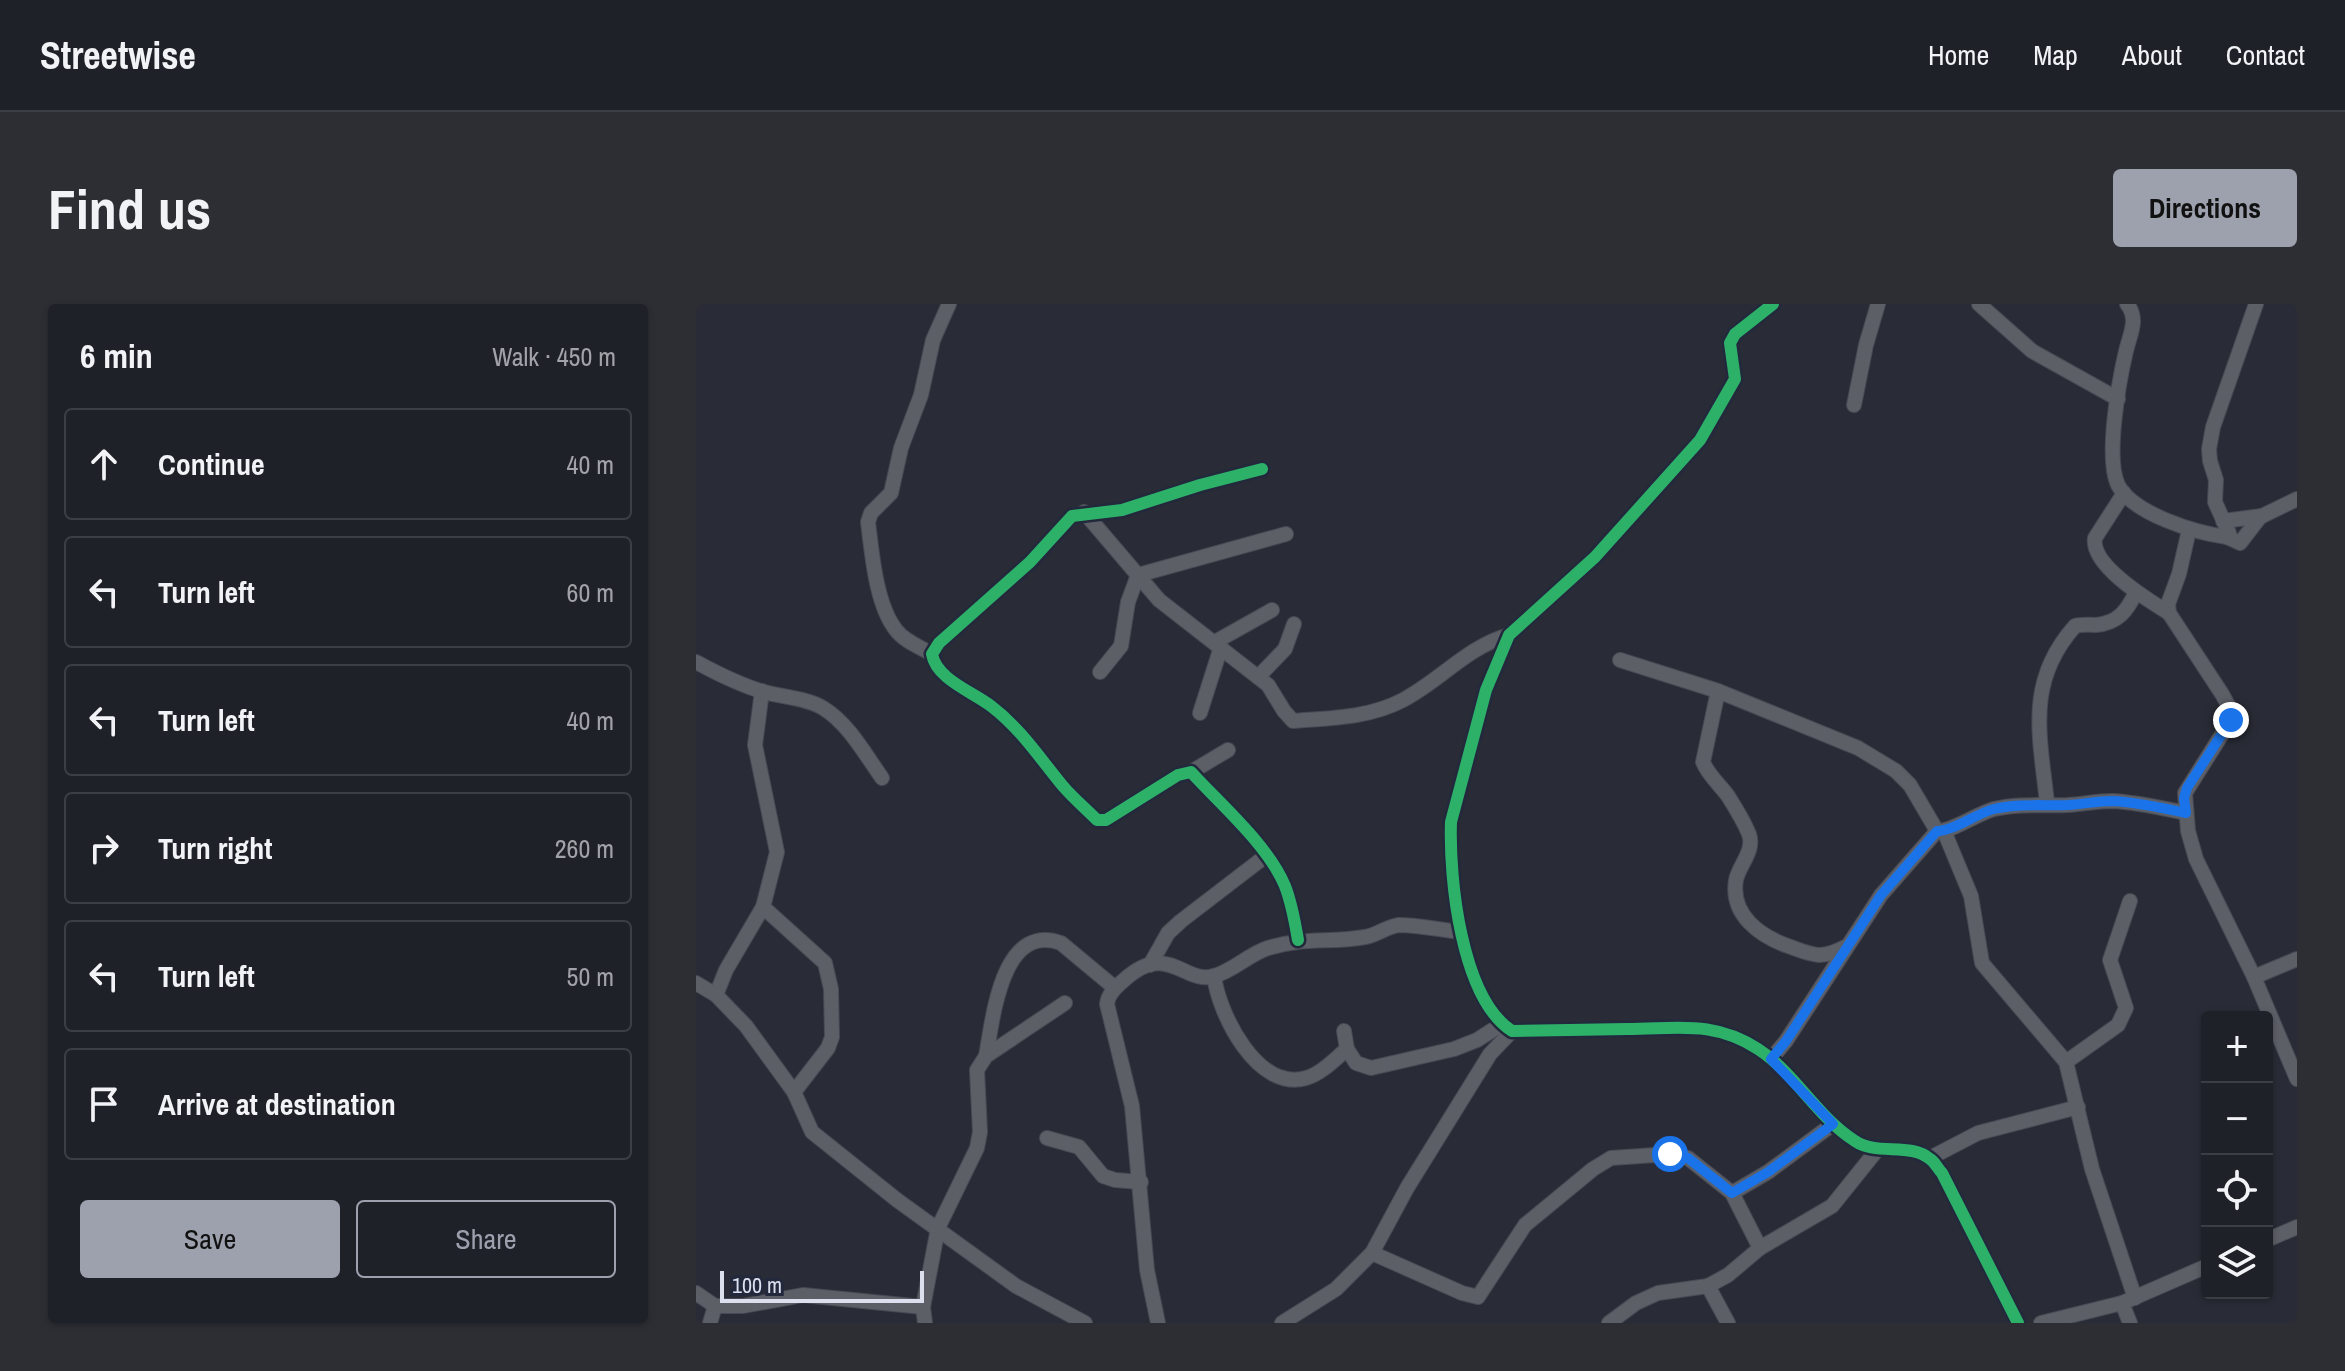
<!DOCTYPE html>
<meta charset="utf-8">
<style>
body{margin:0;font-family:"Archivo Narrow",sans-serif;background:#2c2e34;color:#f1f3f6}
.controls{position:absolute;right:24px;bottom:24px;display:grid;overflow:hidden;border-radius:8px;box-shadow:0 2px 6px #0004}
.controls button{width:72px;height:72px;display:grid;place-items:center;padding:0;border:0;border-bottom:2px solid #3c3e45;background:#1f2128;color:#f1f3f6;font:40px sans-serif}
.scale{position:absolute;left:24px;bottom:20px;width:204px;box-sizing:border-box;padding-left:8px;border:4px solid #dce0ee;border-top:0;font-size:22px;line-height:28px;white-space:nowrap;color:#dce0ee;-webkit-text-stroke:6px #23293c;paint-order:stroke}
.stop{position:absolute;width:24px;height:24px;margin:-18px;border:6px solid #1a73e8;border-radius:50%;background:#fff}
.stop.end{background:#1a73e8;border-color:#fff;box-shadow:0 2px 8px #0008}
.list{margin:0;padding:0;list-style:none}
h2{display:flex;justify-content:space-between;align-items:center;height:104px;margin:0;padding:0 32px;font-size:34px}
h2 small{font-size:26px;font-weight:400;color:#a1a3a8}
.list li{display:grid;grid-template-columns:52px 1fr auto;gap:24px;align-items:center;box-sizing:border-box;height:112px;margin:0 16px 16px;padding:0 16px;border:2px solid #3c3e45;border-radius:8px}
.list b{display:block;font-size:30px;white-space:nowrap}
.list em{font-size:26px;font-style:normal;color:#a1a3a8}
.actions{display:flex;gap:16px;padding:24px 32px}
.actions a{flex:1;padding:18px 0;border:2px solid #9da1ae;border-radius:8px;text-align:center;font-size:28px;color:#9da1ae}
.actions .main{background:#9da1ae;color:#111}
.icon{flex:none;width:44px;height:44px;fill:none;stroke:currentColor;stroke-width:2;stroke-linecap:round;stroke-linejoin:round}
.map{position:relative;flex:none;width:1601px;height:1019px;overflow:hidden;border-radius:8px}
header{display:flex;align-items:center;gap:48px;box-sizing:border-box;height:112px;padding:0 40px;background:#1f2128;border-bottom:2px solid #3c3e45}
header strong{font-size:38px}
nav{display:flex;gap:44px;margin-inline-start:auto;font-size:28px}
.intro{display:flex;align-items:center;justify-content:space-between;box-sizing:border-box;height:192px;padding:0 48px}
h1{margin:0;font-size:56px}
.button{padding:20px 36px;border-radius:8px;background:#9da1ae;color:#111;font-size:28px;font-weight:700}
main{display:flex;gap:48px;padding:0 48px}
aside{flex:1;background:#1f2128;border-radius:8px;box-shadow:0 2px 6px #0004}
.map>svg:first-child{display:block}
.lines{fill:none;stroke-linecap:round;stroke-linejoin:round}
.minor-casing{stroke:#474a54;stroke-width:16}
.minor{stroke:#5d5f67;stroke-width:14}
.cycleway-casing{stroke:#23293c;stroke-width:17}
.cycleway{stroke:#2db169;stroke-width:12}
.route{stroke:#1a73e8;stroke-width:10}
</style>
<header>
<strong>Streetwise</strong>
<nav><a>Home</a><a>Map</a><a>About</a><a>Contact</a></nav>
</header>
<div class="intro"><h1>Find us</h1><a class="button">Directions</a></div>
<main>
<aside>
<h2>6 min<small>Walk · 450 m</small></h2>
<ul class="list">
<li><svg class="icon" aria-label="ahead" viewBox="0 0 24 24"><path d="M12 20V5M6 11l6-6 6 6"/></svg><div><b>Continue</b></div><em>40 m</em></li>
<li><svg class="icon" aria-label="left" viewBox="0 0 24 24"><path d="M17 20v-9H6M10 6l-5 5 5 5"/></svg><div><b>Turn left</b></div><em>60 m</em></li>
<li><svg class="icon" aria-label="left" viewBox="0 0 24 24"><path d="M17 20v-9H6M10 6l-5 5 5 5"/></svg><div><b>Turn left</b></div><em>40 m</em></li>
<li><svg class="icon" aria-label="right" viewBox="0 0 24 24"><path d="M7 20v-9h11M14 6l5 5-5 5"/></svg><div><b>Turn right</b></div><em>260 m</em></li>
<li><svg class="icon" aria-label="left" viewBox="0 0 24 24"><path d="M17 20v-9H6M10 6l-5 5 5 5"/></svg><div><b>Turn left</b></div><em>50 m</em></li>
<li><svg class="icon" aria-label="arrive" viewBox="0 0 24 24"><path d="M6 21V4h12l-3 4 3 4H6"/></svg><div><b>Arrive at destination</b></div></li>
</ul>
<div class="actions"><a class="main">Save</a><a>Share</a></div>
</aside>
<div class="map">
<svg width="1601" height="1019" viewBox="0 0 1601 1019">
<rect width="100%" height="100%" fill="#292c36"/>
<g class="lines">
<defs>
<g id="minor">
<path d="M1077,0L1039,30L1034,39L1039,75L1004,136L899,253L813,331L790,386L755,518C753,574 765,694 816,727C855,726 894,726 932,725C981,725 1017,716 1062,745C1099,769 1121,813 1159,837C1181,852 1214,838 1234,855C1239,858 1242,865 1246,869L1322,1019"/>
<path d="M1283,0L1336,47L1422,95"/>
<path d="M1431,0C1443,15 1434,30 1430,47C1423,77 1409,154 1422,181C1437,210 1500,229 1531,233L1533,229L1519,198L1520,176L1514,157L1513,145L1517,123L1560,0"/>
<path d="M1158,101L1170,41L1182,0"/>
<path d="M566,165L504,181L426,206L376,212L334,258L243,339L236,350C240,375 277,388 295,402C324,424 343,453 366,481C376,493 389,504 401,516H410L482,471L495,468C525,501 572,541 589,582C596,600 599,618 602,636"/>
<path d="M1428,189L1399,234C1394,261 1452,296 1473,309"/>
<path d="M388,208L463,296L572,381L588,407L597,417C635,414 673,414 707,396C745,376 771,343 813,331"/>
<path d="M1527,217L1566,212"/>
<path d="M1493,226L1483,270L1472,300L1473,309L1526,390L1532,401L1535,416L1489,489L1492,527L1500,555L1558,673L1601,775"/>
<path d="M1531,233L1544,239L1564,213L1601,195"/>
<path d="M519,338L576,306"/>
<path d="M236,350C224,343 208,337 200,326C180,301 176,250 172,218L175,209L195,189L205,144L225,91L237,36L253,0"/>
<path d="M924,356L1022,387L1162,444L1200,467L1214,481L1241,527C1256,528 1280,510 1298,505C1323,499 1348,502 1372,501C1387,500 1401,497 1416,497C1440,498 1466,504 1490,509"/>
<path d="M0,358C22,370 44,381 68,388C86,393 111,394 127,404C152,419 169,450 186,474"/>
<path d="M404,368L425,342L432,298L442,271L590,230"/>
<path d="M562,373L589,345L598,320"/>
<path d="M1022,387L1007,458C1012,471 1024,481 1032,492C1039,503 1048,518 1053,530C1059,547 1043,561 1040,576C1034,611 1064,632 1092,642C1117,651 1124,656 1149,643"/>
<path d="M504,409L525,343"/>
<path d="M495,468L532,446"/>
<path d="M1351,499C1344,432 1329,378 1379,322C1386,320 1392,321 1400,321C1422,319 1431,307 1440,288"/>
<path d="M1248,527L1275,592L1286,659L1370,758L1396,865L1439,994"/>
<path d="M67,603L129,659L135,685L136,733L132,744L98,788"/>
<path d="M454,661L472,629L485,617L571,551"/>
<path d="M518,672C523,711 562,788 610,774C625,770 639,755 651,745"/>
<path d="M1558,673L1601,655"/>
<path d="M0,679L20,691L50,722L98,788L116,828L201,896L320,982L389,1019"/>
<path d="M20,691L30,666L67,603L81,548L59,441L66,387"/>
<path d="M648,727L651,745L660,759L675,764L758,745L781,736L806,720"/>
<path d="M290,752C297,715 305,618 365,639L419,684"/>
<path d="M1075,755L1090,737L1185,591L1241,527"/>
<path d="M1370,758L1422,721L1430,704L1414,656L1434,597"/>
<path d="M351,834L383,843L407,872L419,876L445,878"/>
<path d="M1234,854L1282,829L1382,803"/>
<path d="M1036,889L1072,868L1137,820"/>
<path d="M1571,936L1601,923"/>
<path d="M676,949L766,989L782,993L829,921L897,865L915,854L974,850L992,854L1036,889L1064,944"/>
<path d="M1012,982L1032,1019"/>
<path d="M0,989L19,1002H47L107,991L227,1003"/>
<path d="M1426,999L1434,1019"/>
<path d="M14,1019L19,1002"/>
<path d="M229,1019L227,1003L242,924L281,844L284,828L281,766L290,752L369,699"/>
<path d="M462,1019L451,966L436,802L411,700C412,690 420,683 428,676C472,636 488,681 518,672C537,667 553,650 572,644C607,633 635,639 669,633C681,631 692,622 703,621C723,621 744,626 764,628"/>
<path d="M586,1019L640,985L676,949L711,884L794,750L816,727"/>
<path d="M913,1019L940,999L962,989L1012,982L1032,971L1064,944L1136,902L1181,846"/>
<path d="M1345,1019L1426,999L1511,962"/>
</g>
</defs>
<use href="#minor" class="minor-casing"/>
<use href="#minor" class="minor"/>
<defs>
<g id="cycleway">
<path d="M1077,0L1039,30L1034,39L1039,75L1004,136L899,253L813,331L790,386L755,518C753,574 765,694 816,727C855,726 894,726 932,725C981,725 1017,716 1062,745C1099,769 1121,813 1159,837C1181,852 1214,838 1234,855C1239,858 1242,865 1246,869L1322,1019"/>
<path d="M566,165L504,181L426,206L376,212L334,258L243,339L236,350C240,375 277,388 295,402C324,424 343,453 366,481C376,493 389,504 401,516H410L482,471L495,468C525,501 572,541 589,582C596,600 599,618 602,636"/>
</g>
</defs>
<use href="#cycleway" class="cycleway-casing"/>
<use href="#cycleway" class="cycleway"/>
</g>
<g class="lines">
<path class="route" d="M974,850L992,854L1036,889L1072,868L1137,820L1075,755L1090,737L1185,591L1241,527C1256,528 1281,509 1298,505C1323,499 1348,502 1372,501C1387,500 1402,497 1416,497C1441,498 1466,504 1490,509L1488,494L1491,484L1535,416"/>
</g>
</svg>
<div class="controls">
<button>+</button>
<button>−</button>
<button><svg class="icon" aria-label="locate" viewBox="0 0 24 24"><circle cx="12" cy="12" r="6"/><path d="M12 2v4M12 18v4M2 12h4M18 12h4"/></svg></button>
<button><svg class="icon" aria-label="layers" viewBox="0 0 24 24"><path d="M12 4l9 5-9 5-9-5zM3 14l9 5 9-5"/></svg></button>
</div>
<div class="scale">100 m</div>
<div class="stop" style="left:974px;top:850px"></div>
<div class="stop end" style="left:1535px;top:416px"></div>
</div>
</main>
